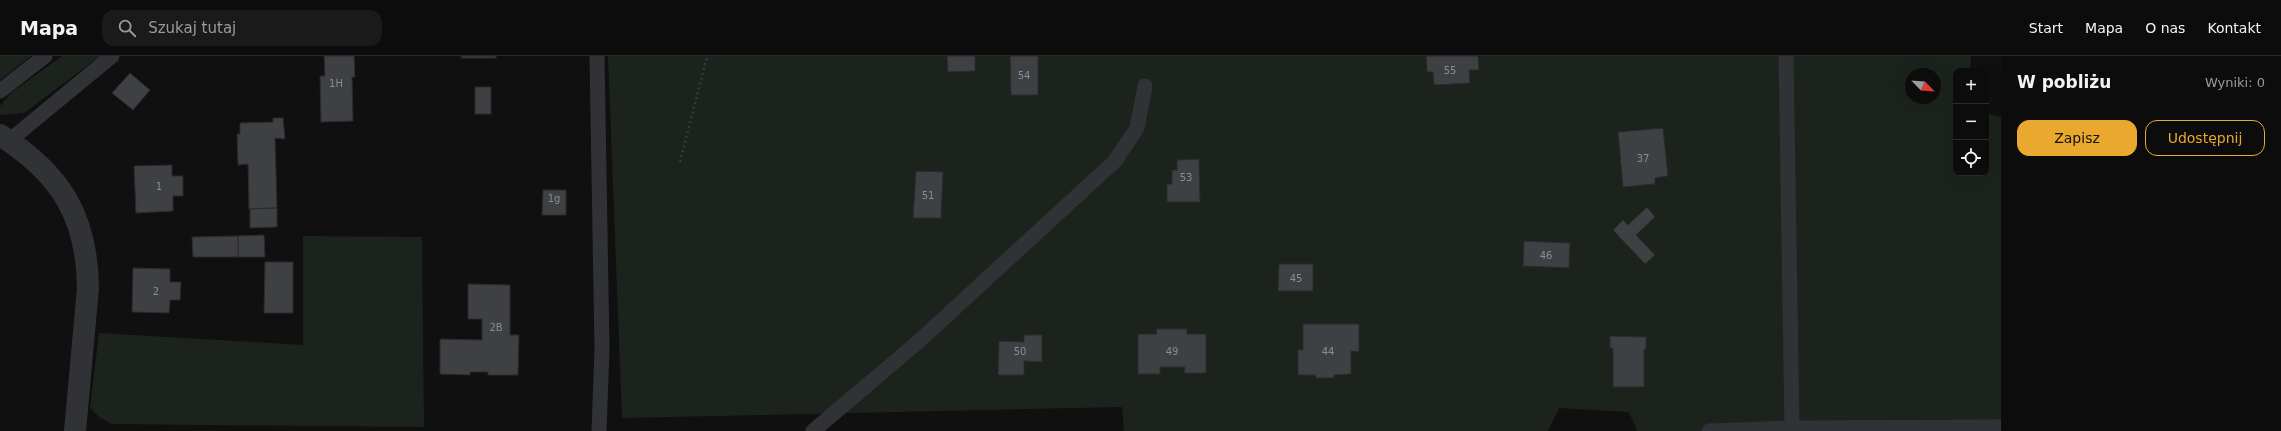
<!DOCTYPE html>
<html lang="pl">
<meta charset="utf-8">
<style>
body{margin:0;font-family:"DejaVu Sans",sans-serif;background:#1a1a1b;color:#f1f3f6}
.controls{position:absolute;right:12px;top:12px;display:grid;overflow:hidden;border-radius:8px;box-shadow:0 4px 16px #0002}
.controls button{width:36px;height:36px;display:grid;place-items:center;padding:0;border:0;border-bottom:1px solid #2c2c2e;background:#0c0c0d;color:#f1f3f6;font:20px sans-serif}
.compass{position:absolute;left:1905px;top:12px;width:36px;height:36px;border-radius:50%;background:#0c0c0d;box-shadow:0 4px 16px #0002;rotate:115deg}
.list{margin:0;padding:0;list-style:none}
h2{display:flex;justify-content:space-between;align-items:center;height:52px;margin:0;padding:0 16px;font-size:17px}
h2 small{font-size:13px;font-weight:400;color:#9a9b9d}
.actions{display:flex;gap:8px;padding:12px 16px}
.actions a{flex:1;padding:9px 0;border:1px solid #eaa82e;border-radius:12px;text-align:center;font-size:14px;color:#eaa82e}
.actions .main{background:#eaa82e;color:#111}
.icon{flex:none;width:22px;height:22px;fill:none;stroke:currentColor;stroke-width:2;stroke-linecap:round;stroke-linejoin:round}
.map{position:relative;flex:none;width:2001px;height:375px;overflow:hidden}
header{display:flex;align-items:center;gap:24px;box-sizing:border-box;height:56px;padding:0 20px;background:#0c0c0d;border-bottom:1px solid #2c2c2e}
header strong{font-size:19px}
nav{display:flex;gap:22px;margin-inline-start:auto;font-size:14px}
.search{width:280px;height:36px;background:#1a1a1b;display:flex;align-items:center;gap:10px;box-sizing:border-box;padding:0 14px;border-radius:12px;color:#9a9b9d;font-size:15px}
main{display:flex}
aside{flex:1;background:#0c0c0d}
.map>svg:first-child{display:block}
.green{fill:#1c231d;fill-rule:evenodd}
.building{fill:#3f4044;stroke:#2a2a2d}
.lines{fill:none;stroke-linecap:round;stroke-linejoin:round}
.path{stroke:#37393d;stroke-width:2.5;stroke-dasharray:2 3;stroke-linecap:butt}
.lane{stroke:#313236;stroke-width:15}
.street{stroke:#313236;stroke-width:22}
.labels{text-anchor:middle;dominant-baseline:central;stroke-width:3;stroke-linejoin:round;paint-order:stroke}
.number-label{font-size:10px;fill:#888c96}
</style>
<header>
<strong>Mapa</strong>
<div class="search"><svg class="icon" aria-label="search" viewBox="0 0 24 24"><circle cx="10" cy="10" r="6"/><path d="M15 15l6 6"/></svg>Szukaj tutaj</div>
<nav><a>Start</a><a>Mapa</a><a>O nas</a><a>Kontakt</a></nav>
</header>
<main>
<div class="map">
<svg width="2001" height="375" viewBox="0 0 2001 375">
<rect width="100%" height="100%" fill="#101011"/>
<g class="green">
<path d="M0,0H31L0,24Z"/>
<path d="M62,0H100L24,57L0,59V50L11,37Z"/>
<path d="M608,0H1971L1970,15H1956V117H1986V57L2001,61V375H1637L1629,356L1559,352L1548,375H1124L1122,351L622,362ZM1911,18H1935V42H1911Z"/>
<path d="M303,180L422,181L424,371L112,368L99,361L90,352L99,277L303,289Z"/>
</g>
<g class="building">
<path d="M324,0H354L355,21H352L353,65L321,66L320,20H325Z"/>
<rect x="461" y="0" width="35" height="2"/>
<path d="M947,0H975V15L948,16Z"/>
<path d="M1010,0H1038V39H1011Z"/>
<path d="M1426,0H1478L1479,14H1469L1470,27L1434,29L1433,16H1427Z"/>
<path d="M130,17L150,34L133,54L112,37Z"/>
<rect x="475" y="31" width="16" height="27"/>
<path d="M273,62H283L285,83L275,82L277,152L249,153L248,108L238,109L237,78H240V67L273,66Z"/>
<path d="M1663,72L1668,120L1655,122V128L1623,131L1618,76Z"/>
<path d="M1199,103L1200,146H1167V128H1172V114H1177V104Z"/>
<path d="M172,109V120H183V140H173V155L136,157L134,110Z"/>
<path d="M916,115L943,116L941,162H913Z"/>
<path d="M543,134H566V159H542Z"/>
<path d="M1647,151L1655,161L1636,179L1655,199L1645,208L1613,174L1623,164L1628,169Z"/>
<path d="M277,152V171L250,172V153Z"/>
<path d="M264,179L265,201H238V180Z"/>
<path d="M238,180V201H193L192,181Z"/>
<path d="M1524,185L1570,187L1569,212L1523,210Z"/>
<path d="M265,206H293V257H264Z"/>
<path d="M1279,208H1313V235H1278Z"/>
<path d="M133,212L170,213V226H181L180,244H170L169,257L132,256Z"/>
<path d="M468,228L510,229V279H519L518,319H488V316H470V319L440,318V283L482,284V263H468Z"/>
<path d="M1303,268H1359V296L1351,295V318L1334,319V322H1316L1315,319H1298V294H1303Z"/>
<path d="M1156,273H1187V278H1206V317H1184L1185,311H1160V318H1138V278H1157Z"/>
<path d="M1024,279H1042V306L1024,305V319H998L999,285L1024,286Z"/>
<path d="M1610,280L1646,281V293H1644V331H1613V292H1610Z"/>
</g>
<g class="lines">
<path class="path" d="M680,106L707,0"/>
<g class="lane">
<path d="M597,0L602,293L599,375"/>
<path d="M1786,0L1792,372"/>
<path d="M0,35L45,0"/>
<path d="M9,85L112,0"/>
<path d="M813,375L918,286L1115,105L1137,72L1145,30"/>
<path d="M1709,375L1792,372L2001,371"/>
</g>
<path class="street" d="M0,79C61,118 87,160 88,232L75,375"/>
</g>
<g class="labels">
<g class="number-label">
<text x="1450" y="14">55</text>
<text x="1024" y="19">54</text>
<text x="336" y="27">1H</text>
<text x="1643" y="102">37</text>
<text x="1186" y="121">53</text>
<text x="159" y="130">1</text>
<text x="928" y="139">51</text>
<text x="554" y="142">1g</text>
<text x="1546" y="199">46</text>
<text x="1296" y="222">45</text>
<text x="156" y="235">2</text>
<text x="496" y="271">2B</text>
<text x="1020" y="295">50</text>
<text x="1172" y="295">49</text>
<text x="1328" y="295">44</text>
</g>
</g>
</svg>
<div class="controls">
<button>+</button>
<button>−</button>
<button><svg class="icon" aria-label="locate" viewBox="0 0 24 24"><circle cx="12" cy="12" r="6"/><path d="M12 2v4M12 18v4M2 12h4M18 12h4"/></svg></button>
</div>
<svg class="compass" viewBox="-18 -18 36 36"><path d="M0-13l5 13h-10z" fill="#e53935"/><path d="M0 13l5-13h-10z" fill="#9a9b9d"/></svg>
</div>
<aside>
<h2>W pobliżu<small>Wyniki: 0</small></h2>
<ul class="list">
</ul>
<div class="actions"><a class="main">Zapisz</a><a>Udostępnij</a></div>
</aside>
</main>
